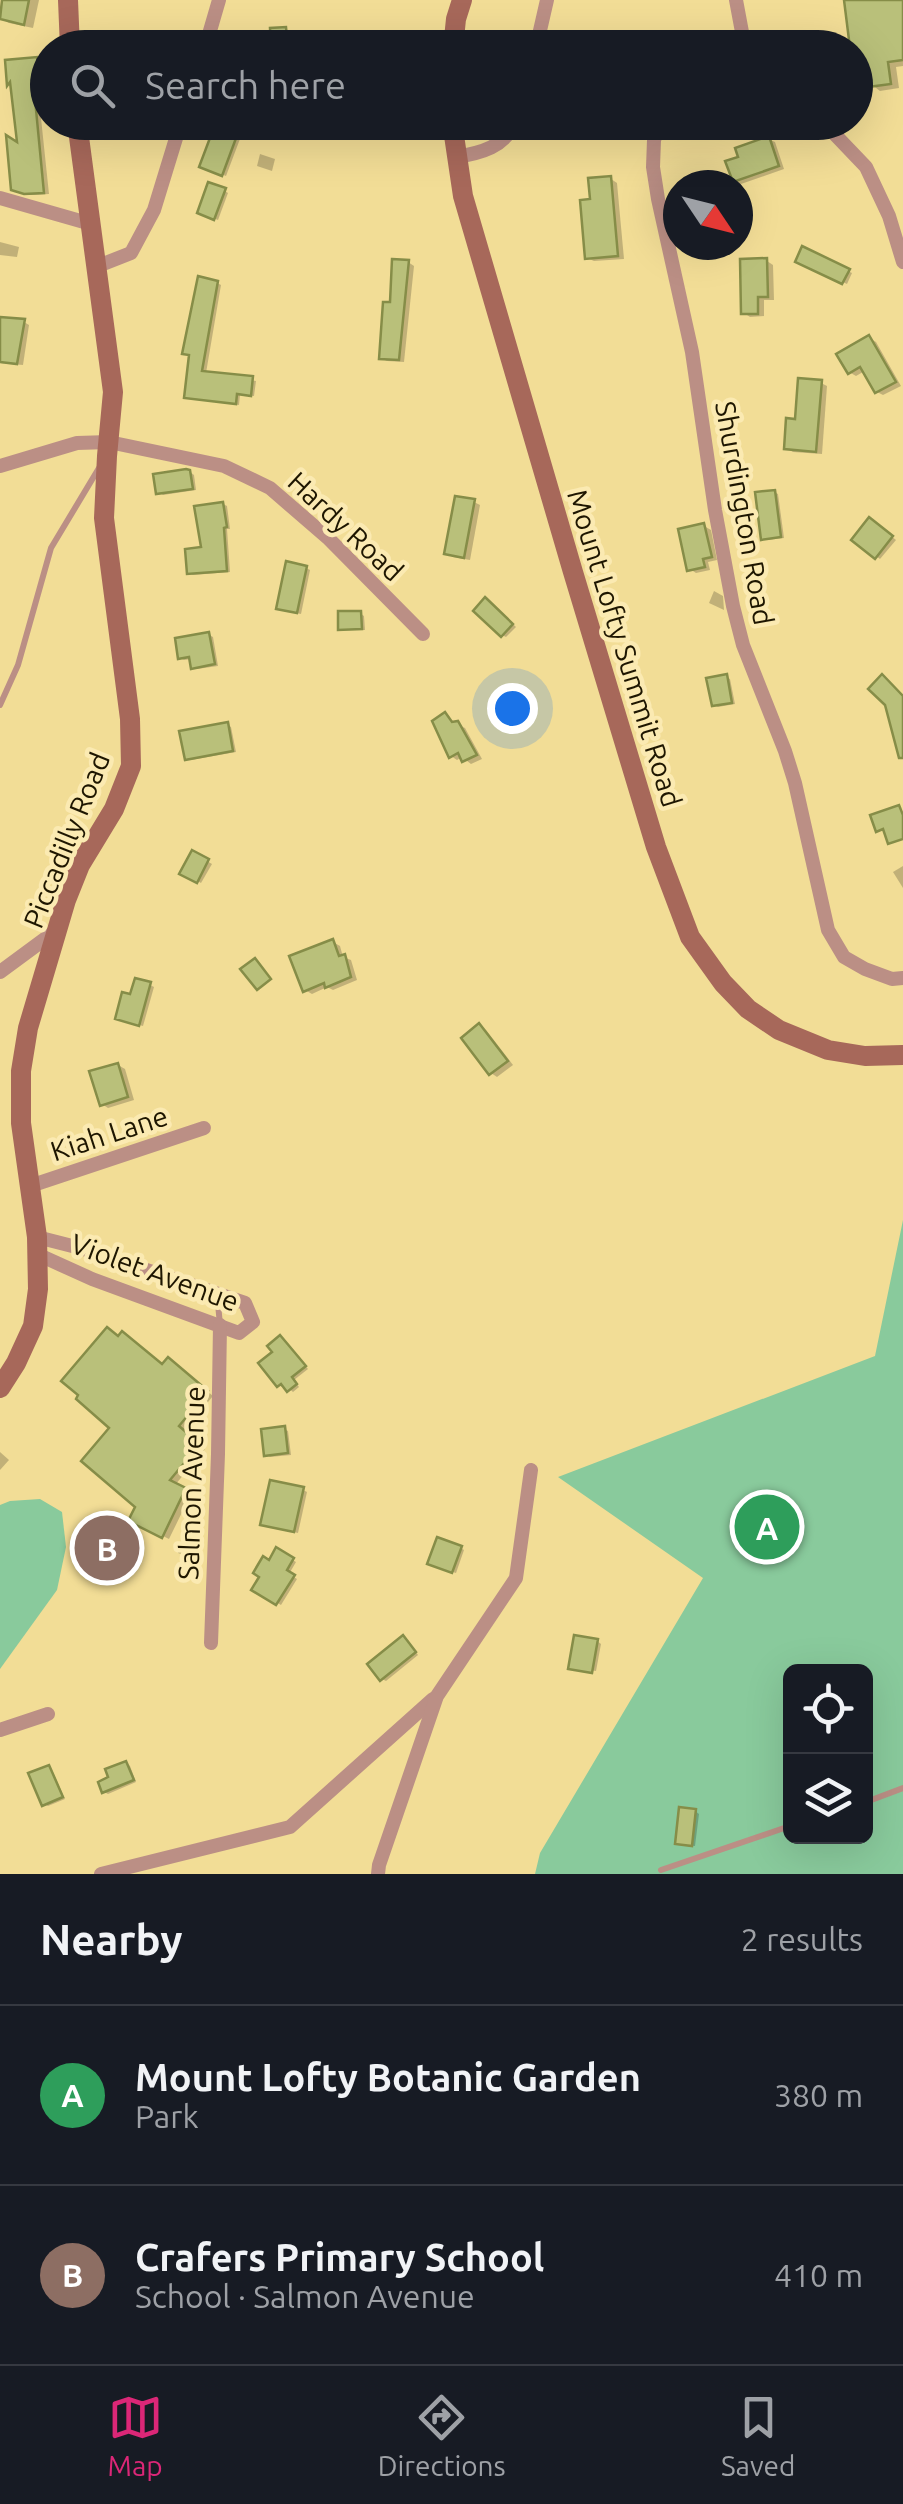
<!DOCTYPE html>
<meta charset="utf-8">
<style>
body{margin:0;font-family:Ubuntu,sans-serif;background:#242831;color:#f1f3f6}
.controls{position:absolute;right:30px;bottom:30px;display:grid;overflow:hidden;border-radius:15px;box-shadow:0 10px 40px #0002}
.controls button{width:90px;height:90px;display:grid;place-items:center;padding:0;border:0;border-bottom:2px solid #363941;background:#171b24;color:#f1f3f6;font:50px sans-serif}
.compass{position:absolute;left:663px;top:170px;width:90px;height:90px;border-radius:50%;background:#171b24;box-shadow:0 10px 40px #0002;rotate:125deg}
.you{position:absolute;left:512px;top:708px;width:35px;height:35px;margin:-25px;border:8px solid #fff;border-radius:50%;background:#1a73e8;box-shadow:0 0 0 15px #1a73e833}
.badge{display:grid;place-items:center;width:65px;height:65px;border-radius:50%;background:#db2777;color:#fff;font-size:32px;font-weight:700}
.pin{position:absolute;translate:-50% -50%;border:5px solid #fff;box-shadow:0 2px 10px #0006}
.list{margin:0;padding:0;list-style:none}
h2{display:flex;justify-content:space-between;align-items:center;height:130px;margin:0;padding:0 40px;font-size:42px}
h2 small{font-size:32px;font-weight:400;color:#9ea1a6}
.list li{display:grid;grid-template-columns:65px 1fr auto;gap:30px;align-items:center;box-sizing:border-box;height:180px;padding:0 40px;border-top:2px solid #363941}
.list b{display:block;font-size:38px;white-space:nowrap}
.list p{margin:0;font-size:32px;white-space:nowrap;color:#9ea1a6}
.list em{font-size:32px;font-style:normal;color:#9ea1a6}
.icon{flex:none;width:55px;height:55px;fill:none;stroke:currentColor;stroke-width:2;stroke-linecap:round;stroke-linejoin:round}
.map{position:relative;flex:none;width:903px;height:1874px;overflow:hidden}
.search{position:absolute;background:#171b24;box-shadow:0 10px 40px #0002;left:30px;right:30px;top:30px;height:110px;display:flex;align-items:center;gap:25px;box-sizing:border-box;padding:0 35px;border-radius:55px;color:#9ea1a6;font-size:38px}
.sheet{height:490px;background:#171b24}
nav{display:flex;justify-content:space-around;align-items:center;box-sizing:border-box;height:140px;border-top:2px solid #363941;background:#171b24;font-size:28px;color:#9ea1a6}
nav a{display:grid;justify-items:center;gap:5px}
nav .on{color:#db2777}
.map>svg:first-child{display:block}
.green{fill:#89ca9c;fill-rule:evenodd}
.shadow{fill:#0003}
.building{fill:#b9c07a;stroke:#868d48;stroke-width:2.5}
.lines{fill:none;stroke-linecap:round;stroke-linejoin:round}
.lane{stroke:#bb8f85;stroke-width:6}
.street{stroke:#bb8f85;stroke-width:14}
.secondary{stroke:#a7685a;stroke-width:20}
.labels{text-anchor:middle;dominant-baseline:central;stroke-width:9;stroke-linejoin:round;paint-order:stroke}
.street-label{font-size:28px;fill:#1e1600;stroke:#fbeab2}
</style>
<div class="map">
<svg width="903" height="1874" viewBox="0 0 903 1874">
<rect width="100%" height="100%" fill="#f2dd96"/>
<g class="green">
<path d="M903,1220V1874H535L540,1853L703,1578L558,1477L875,1356ZM790,1672H866V1836H790Z"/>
<path d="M40,1499L62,1512L66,1547L57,1590L0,1669V1505L10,1501Z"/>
</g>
<g class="shadow">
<path d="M4,0H39L33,28L9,23L0,18Z"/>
<path d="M846,0L903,1V66L896,67L899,88L880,91L871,84L866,85L857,79L856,48Z"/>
<path d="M37,60L42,63L44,80H37L49,194L31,195L19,192L20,146L13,87L9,84L7,62Z"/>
<path d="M212,122H272L269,130L246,123L226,176L206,168L218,126Z"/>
<path d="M768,139L775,142L784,169L741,184L735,181L742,158Z"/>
<path d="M260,154L275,159L272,171L257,166Z"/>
<path d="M611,179L617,183L624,259L594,261L587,258Z"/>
<path d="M225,191L228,193L218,220L203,214Z"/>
<path d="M0,242L19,247L17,257L0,255Z"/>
<path d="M804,250L852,273L847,284L798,261Z"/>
<path d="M767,261L773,265L774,300H764V316L750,317L744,313Z"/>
<path d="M408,262L414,266L404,362L387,361L381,358L392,305Z"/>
<path d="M217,283L221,285L206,373L256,381L254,396L240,395L239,405L187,397Z"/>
<path d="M0,320L24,322L29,325L23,365L0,363Z"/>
<path d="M869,338L876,342L901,386L883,395L877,392L863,372L856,376L849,372Z"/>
<path d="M821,383L827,386L822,454L793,452L786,448L797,422Z"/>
<path d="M190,472L194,475L196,490L163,495L159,492Z"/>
<path d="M774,492L778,494L784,538L768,540L764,538Z"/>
<path d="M474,502L480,505L470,560L453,557L447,553Z"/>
<path d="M223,504L227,506L230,529H227L230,572L193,575L189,573L204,550Z"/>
<path d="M874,522L896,540L880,559L854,540Z"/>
<path d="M704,526L711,530L717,560L708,562L710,570L696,573L690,569Z"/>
<path d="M306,568L310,570L301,614L283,610Z"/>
<path d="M714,591L723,596L724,610L709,603Z"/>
<path d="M490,603L516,627L506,637L502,635Z"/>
<path d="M361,614L364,616L365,630H344L340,628Z"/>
<path d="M209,635L213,637L218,666L197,669L193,667L192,659L184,660L180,658Z"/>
<path d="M726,677L730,679L735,704L718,707L714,705Z"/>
<path d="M445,715L456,724L465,728L482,759L471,764L462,757L457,760L451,756Z"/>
<path d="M228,725L231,727L236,752L191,760L187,758Z"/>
<path d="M193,853L212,864L201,883L183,873Z"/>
<path d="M903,866V888L893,872Z"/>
<path d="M333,942L340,946L343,957L351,960L357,980L333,990L327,987L312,994L305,990Z"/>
<path d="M150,985L154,987L143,1026L121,1020L132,997Z"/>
<path d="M479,1026L486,1030L513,1065L497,1077L491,1073Z"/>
<path d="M118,1065L125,1069L134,1100L108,1108L102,1104Z"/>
<path d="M280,1338L308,1369L294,1380L299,1387L293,1392L285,1385L282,1387L279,1385L275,1352Z"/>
<path d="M175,1364L213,1396L184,1431L205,1449L175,1485L191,1494L169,1539L131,1520L138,1506L163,1367Z"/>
<path d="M284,1429L288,1431L291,1455L270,1457L267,1455Z"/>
<path d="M0,1452L9,1460L0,1470Z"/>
<path d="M303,1490L307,1492L298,1533L267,1526Z"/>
<path d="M180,1543L198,1549L196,1559L178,1553Z"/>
<path d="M461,1548L464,1550L456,1573L434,1566Z"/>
<path d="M277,1551L296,1562L289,1574L297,1579L281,1605L255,1589Z"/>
<path d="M407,1640L418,1655L386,1681L382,1679Z"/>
<path d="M597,1641L601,1644L596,1671L571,1667Z"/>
<path d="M126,1763L130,1766L136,1782L108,1794L104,1792Z"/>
<path d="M49,1767L52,1770L65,1799L48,1806L44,1804Z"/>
<path d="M695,1811L699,1814L695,1846L681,1845Z"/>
</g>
<g class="building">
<path d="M2,0H29L24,25L0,19Z"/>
<path d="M844,0H903V60L888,62L891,84L868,87V79L856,81V48H850Z"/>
<path d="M286,27L288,48H271L270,28Z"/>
<path d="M37,57L39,78H33L44,193L24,194L11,190L6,135L17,142L10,82L7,86L5,60Z"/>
<path d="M216,122H242L222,176L199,167Z"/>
<path d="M769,136L779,166L733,182L725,161L738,157L735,148Z"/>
<path d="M611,176L618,256L585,259L580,200L590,199L588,178Z"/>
<path d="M208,182L226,188L214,220L197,213Z"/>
<path d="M802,246L850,269L842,284L795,262Z"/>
<path d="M767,258L768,297H758V314H741L740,259Z"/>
<path d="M392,259L409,260L399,360L379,359L383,302H390Z"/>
<path d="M198,276L218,281L202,371L253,376L251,396L237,394L236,404L184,398L189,355L182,354Z"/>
<path d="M0,317L25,319L17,364L0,362Z"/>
<path d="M869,335L896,382L875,393L860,367L848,374L836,354Z"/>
<path d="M798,378L822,380L816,452L784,449L786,418L795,419Z"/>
<path d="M186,469L190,470L193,489L156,494L153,474Z"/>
<path d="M775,490L781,537L761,540L755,492Z"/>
<path d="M455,496L475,499L464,558L444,554Z"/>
<path d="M223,502L227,527L224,528L227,571L187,574L185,549L201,547L194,506Z"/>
<path d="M869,517L893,536L875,559L851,540Z"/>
<path d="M704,523L712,557L703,559L705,567L687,571L678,529Z"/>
<path d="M286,561L307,566L297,613L276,609Z"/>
<path d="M485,597L513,624L501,637L473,611Z"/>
<path d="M338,611H361L362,629L338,630Z"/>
<path d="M209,632L215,664L191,669L189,657L178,659L175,638Z"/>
<path d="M727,674L732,703L712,706L706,678Z"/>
<path d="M882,674L903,696V758H899L885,705L868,689Z"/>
<path d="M445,712L452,722L458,721L477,755L462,762L458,753L449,758L432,721Z"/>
<path d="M228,722L233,751L185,760L179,731Z"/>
<path d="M899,805L903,815V839L888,844L883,829L876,832L870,815Z"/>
<path d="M192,850L209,859L197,883L179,874Z"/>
<path d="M333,939L339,956L345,954L351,977L325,988L324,983L303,992L289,956Z"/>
<path d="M255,958L271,979L257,990L240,969Z"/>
<path d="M135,978L151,982L139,1026L115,1019L122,992L130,994Z"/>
<path d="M479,1023L508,1061L489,1075L461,1038Z"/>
<path d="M118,1063L128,1097L100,1106L89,1071Z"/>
<path d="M107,1327L118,1336L122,1331L162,1364L168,1357L208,1391L179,1426L200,1444L170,1480L186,1488L162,1538L128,1521L135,1507L81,1461L109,1428L76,1399L78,1395L61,1381Z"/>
<path d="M280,1335L306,1366L292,1377L297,1384L287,1392L281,1384L277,1387L258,1363L272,1352L267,1346Z"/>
<path d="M285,1426L288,1453L264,1456L261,1429Z"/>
<path d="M270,1480L304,1487L294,1532L260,1525Z"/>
<path d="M437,1537L462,1546L452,1573L427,1564Z"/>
<path d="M276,1547L294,1558L287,1570L295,1575L276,1605L251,1590L259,1577L253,1573L263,1556L269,1560Z"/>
<path d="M403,1635L416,1652L380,1681L367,1664Z"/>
<path d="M574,1635L598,1639L592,1673L568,1669Z"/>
<path d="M126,1761L134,1780L102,1793L98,1782L108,1777L105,1769Z"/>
<path d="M49,1765L63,1797L42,1806L28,1773Z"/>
<path d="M679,1807L696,1809L692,1846L675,1844Z"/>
</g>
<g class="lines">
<g class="lane">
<path d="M0,705L18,665L51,548L99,468"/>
<path d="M217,1293L220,1325"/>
<path d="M866,1802L903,1788"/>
<path d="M661,1870L790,1826"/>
</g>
<g class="street">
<path d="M736,0L745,48"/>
<path d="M205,48L219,0"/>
<path d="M536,48L547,0"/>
<path d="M661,122L654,140L653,167L658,199L692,352L715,510L733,606L743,645L785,751L795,783L828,930L844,957L865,969L892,979L903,978"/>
<path d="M823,122L866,167L889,216L903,262"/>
<path d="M456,157C481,153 505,147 515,122"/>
<path d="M0,198L91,224"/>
<path d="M98,266L131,253L154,210L181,122"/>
<path d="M0,466L77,443L109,442L224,466L270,488L329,539L423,634"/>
<path d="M0,972L57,930"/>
<path d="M30,1186L204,1128"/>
<path d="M37,1237L84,1249L245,1303L253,1322L239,1333L92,1279L37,1254"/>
<path d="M211,1643L218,1454L220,1325"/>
<path d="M0,1730L48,1714"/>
<path d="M101,1874L290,1827L433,1699"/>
<path d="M378,1874L379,1865L437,1696L516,1578L531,1470"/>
</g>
<g class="secondary">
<path d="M68,0L70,48"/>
<path d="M453,48L456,19L462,0"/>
<path d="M452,122L463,196L573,572L656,847L690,937L723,983L748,1009L779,1030L828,1050L865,1056L903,1055"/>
<path d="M0,1388L16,1363L33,1326L38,1289L37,1237L21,1123V1071L28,1028L66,900L80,865L114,809L131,766L130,719L104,518L107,456L113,392L77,122"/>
</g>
</g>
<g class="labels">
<g class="street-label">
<text transform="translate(745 513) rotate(80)">Shurdington Road</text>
<text transform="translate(346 526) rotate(43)">Hardy Road</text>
<text transform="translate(625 648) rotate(73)">Mount Lofty Summit Road</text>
<text transform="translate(66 840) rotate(-68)">Piccadilly Road</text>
<text transform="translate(109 1133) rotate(-18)">Kiah Lane</text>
<text transform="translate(155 1272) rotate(20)">Violet Avenue</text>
<text transform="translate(191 1483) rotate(-88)">Salmon Avenue</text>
</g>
</g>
</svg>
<div class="controls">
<button><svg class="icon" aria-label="locate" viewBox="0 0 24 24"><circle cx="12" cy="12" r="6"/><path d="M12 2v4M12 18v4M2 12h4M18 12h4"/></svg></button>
<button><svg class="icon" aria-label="layers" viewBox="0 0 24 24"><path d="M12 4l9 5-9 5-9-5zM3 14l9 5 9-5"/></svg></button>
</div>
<svg class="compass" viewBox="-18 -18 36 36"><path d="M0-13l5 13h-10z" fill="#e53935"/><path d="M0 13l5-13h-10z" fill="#9ea1a6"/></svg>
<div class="you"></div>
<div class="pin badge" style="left:767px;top:1527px;background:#2e9e5b">A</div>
<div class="pin badge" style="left:107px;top:1548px;background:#8d6e63">B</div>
<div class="search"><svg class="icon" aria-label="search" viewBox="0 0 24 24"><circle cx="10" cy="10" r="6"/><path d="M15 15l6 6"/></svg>Search here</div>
</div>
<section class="sheet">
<h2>Nearby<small>2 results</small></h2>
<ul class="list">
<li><span class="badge" style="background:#2e9e5b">A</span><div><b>Mount Lofty Botanic Garden</b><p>Park</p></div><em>380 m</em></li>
<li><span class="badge" style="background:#8d6e63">B</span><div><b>Crafers Primary School</b><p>School · Salmon Avenue</p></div><em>410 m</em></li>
</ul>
</section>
<nav>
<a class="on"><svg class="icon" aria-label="map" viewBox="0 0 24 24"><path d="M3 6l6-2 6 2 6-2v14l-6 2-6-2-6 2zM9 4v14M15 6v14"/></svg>Map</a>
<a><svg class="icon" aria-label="directions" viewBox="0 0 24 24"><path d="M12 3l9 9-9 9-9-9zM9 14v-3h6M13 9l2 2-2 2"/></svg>Directions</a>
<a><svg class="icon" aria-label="saved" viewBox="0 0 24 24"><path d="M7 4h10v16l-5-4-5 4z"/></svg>Saved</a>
</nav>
